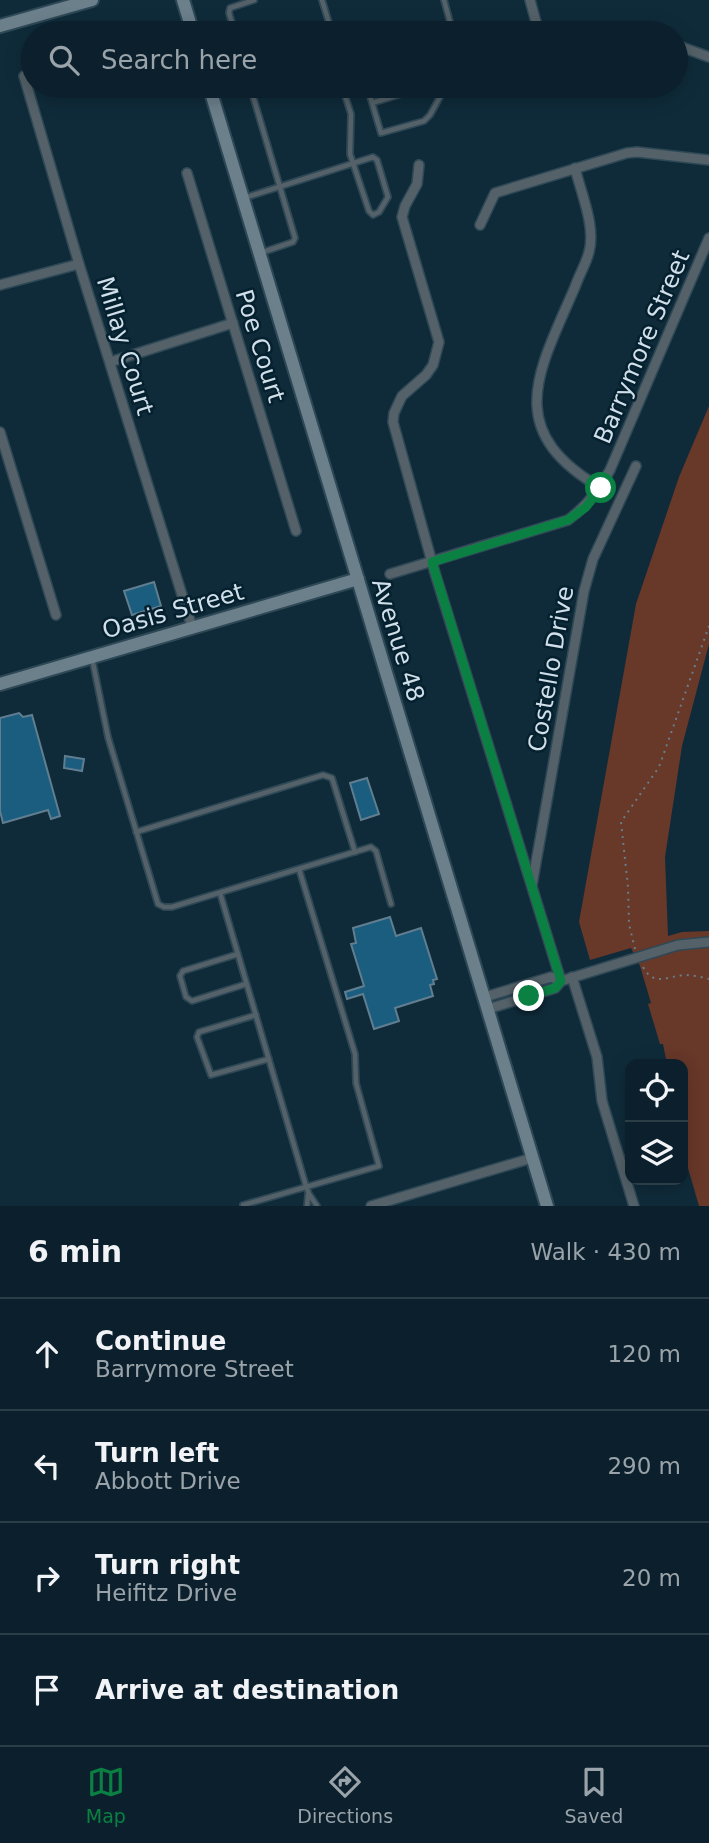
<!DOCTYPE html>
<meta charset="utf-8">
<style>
body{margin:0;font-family:"DejaVu Sans",sans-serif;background:#192d38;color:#f1f3f6}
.controls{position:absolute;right:21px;bottom:21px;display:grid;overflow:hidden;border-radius:14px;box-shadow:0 4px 18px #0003}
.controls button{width:63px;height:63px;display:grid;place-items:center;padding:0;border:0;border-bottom:2px solid #2b3e48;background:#0b202c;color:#f1f3f6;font:35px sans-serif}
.stop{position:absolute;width:21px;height:21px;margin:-16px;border:5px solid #0b8043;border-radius:50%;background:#fff}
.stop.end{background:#0b8043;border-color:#fff;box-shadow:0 2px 7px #0008}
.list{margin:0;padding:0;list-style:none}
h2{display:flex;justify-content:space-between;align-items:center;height:91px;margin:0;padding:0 28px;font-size:30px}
h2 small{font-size:23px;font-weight:400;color:#9aa3a9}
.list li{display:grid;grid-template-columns:46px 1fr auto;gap:21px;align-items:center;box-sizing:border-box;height:112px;padding:0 28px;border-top:2px solid #2b3e48}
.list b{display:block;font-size:26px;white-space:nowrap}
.list p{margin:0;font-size:23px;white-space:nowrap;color:#9aa3a9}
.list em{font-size:23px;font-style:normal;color:#9aa3a9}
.icon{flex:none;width:38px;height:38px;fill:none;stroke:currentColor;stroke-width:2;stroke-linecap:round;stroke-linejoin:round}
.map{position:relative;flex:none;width:709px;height:1206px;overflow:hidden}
.search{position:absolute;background:#0b202c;box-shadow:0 4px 18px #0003;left:21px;right:21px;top:21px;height:77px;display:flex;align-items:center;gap:18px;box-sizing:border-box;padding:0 24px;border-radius:38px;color:#9aa3a9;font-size:26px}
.sheet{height:539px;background:#0b202c}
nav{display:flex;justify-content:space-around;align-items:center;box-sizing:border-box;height:98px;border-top:2px solid #2b3e48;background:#0b202c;font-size:19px;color:#9aa3a9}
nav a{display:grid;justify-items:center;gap:4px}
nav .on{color:#0b8043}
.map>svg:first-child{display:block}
.green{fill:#683829}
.building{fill:#1a5d7e;stroke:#617e90;stroke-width:2}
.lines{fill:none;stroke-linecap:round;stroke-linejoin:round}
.lane-casing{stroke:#2e4856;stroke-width:8}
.street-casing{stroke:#2e4856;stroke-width:12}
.secondary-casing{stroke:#2e4856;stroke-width:16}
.path{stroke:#687e8b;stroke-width:2;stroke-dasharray:2 5;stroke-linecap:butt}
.lane{stroke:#546168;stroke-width:4.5}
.street{stroke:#546168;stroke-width:9}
.secondary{stroke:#6c808c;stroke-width:12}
.route{stroke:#0b8043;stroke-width:9}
.labels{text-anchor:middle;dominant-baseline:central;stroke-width:5;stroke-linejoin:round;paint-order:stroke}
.street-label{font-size:24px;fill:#d0dfe9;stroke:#05212f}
</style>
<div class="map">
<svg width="709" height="1206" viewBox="0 0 709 1206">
<rect width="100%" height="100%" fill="#0f2b3a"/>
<path class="green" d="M709,406V644L682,746L665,857L668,936L682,932L709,931V1206H699L683,1151V1064H667L663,1044H660L648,1004L651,1003L640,966L631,948L590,960L579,922L636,604L679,477Z"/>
<g class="building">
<path d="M154,582L161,606L132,615L124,591Z"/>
<path d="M19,713L23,717L32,715L60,816L51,819L48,810L3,823L0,811V718Z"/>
<path d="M65,756L84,759L82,771L64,768Z"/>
<path d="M367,778L379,814L361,820L350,783Z"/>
<path d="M390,917L396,936L421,928L437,979L433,980L434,984L430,985L433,996L395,1008L399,1021L374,1029L363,994L347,999L345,992L364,986L351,944L356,943L353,928Z"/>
</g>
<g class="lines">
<defs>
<g id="lane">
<path d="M322,0L332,33"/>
<path d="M444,0L453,33"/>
<path d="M235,33L229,13L230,8L254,0"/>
<path d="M250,86L295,238L293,242L260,253"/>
<path d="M367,86L381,133L424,121L430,115L446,86"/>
<path d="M214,96L250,86"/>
<path d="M372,103L428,86"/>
<path d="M244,198L373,157L377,160L388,197L379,212L373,215L369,211L350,154L351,114L342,86"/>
<path d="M92,658L108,737L158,904L164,907H172L371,847L376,851L391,904"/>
<path d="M136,832L323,775L332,778L355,852"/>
<path d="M220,893L306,1186L309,1194L317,1206"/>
<path d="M238,954L183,971L180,976L186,997L192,1001L246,984"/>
<path d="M256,1015L199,1032L197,1037L211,1075L269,1059"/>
<path d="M243,1205L379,1166L356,1083L355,1054L299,869"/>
<path d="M307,1206L308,1195"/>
</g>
<g id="street">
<path d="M530,0L539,33"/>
<path d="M676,45L709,57"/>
<path d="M24,76L79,264L192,627"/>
<path d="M419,165L417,184L405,206L402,217L439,342L433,365L426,375L402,396L394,413L393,422L435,573L561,981"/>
<path d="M575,168C581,193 596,227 589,252C586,264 579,275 575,287C539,371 501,430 601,488"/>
<path d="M187,173L296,531"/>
<path d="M480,225L495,193L627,153L637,152L709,160"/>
<path d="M0,285L79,264"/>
<path d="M110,362L233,323"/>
<path d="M0,432L56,615"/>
<path d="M390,574L568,520C587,506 599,491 610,470L709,238"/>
<path d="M532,885L584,591L593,559L636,466"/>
<path d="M572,977L597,1057L602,1101L634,1206"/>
<path d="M485,997L551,977L561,981"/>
<path d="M488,1009L555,988L561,981L678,945L709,942"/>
<path d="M371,1206L532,1158"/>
</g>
<g id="secondary">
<path d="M183,0L193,33"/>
<path d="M0,26L92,0"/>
<path d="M209,86L547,1206"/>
<path d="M0,684L358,579"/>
</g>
</defs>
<use href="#lane" class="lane-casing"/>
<use href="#street" class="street-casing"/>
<use href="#secondary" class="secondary-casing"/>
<g class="path">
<path d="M635,949L629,924L628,887L621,822L659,767L709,626"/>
<path d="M643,967C654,987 667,976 685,975C693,975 701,977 709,979"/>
</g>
<use href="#lane" class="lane"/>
<use href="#street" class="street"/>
<use href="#secondary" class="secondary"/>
</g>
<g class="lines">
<path class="route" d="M529,996L555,988L561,981L432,562L568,520L586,507L601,488"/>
</g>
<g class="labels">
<g class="street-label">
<text transform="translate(125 346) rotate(73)">Millay Court</text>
<text transform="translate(260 346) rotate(73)">Poe Court</text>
<text transform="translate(642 347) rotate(-67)">Barrymore Street</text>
<text transform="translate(173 611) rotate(-16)">Oasis Street</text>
<text transform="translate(398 640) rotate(73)">Avenue 48</text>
<text transform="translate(551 669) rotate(-80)">Costello Drive</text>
</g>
</g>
</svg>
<div class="controls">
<button><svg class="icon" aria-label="locate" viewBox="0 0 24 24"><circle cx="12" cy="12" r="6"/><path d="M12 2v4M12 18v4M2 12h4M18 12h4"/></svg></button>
<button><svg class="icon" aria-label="layers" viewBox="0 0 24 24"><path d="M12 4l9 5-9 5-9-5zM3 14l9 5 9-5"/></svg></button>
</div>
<div class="stop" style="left:601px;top:488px"></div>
<div class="stop end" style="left:529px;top:996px"></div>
<div class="search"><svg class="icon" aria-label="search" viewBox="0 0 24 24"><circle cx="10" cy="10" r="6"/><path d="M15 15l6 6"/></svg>Search here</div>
</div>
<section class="sheet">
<h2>6 min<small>Walk · 430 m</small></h2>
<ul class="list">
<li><svg class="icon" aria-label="ahead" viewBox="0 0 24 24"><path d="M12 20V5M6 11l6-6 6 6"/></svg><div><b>Continue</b><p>Barrymore Street</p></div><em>120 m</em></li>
<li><svg class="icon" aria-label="left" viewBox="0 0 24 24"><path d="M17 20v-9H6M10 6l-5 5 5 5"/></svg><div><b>Turn left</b><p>Abbott Drive</p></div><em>290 m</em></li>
<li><svg class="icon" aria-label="right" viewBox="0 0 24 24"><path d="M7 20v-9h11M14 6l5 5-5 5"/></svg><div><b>Turn right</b><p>Heifitz Drive</p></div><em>20 m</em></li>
<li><svg class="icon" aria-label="arrive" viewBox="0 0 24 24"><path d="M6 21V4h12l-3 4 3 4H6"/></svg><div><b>Arrive at destination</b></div></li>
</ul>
</section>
<nav>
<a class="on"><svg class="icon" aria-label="map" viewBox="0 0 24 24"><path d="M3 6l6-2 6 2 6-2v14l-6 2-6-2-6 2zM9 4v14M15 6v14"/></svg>Map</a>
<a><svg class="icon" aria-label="directions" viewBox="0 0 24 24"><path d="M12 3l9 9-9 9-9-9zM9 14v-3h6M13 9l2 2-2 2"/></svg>Directions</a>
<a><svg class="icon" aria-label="saved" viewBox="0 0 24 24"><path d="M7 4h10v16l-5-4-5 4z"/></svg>Saved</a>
</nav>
